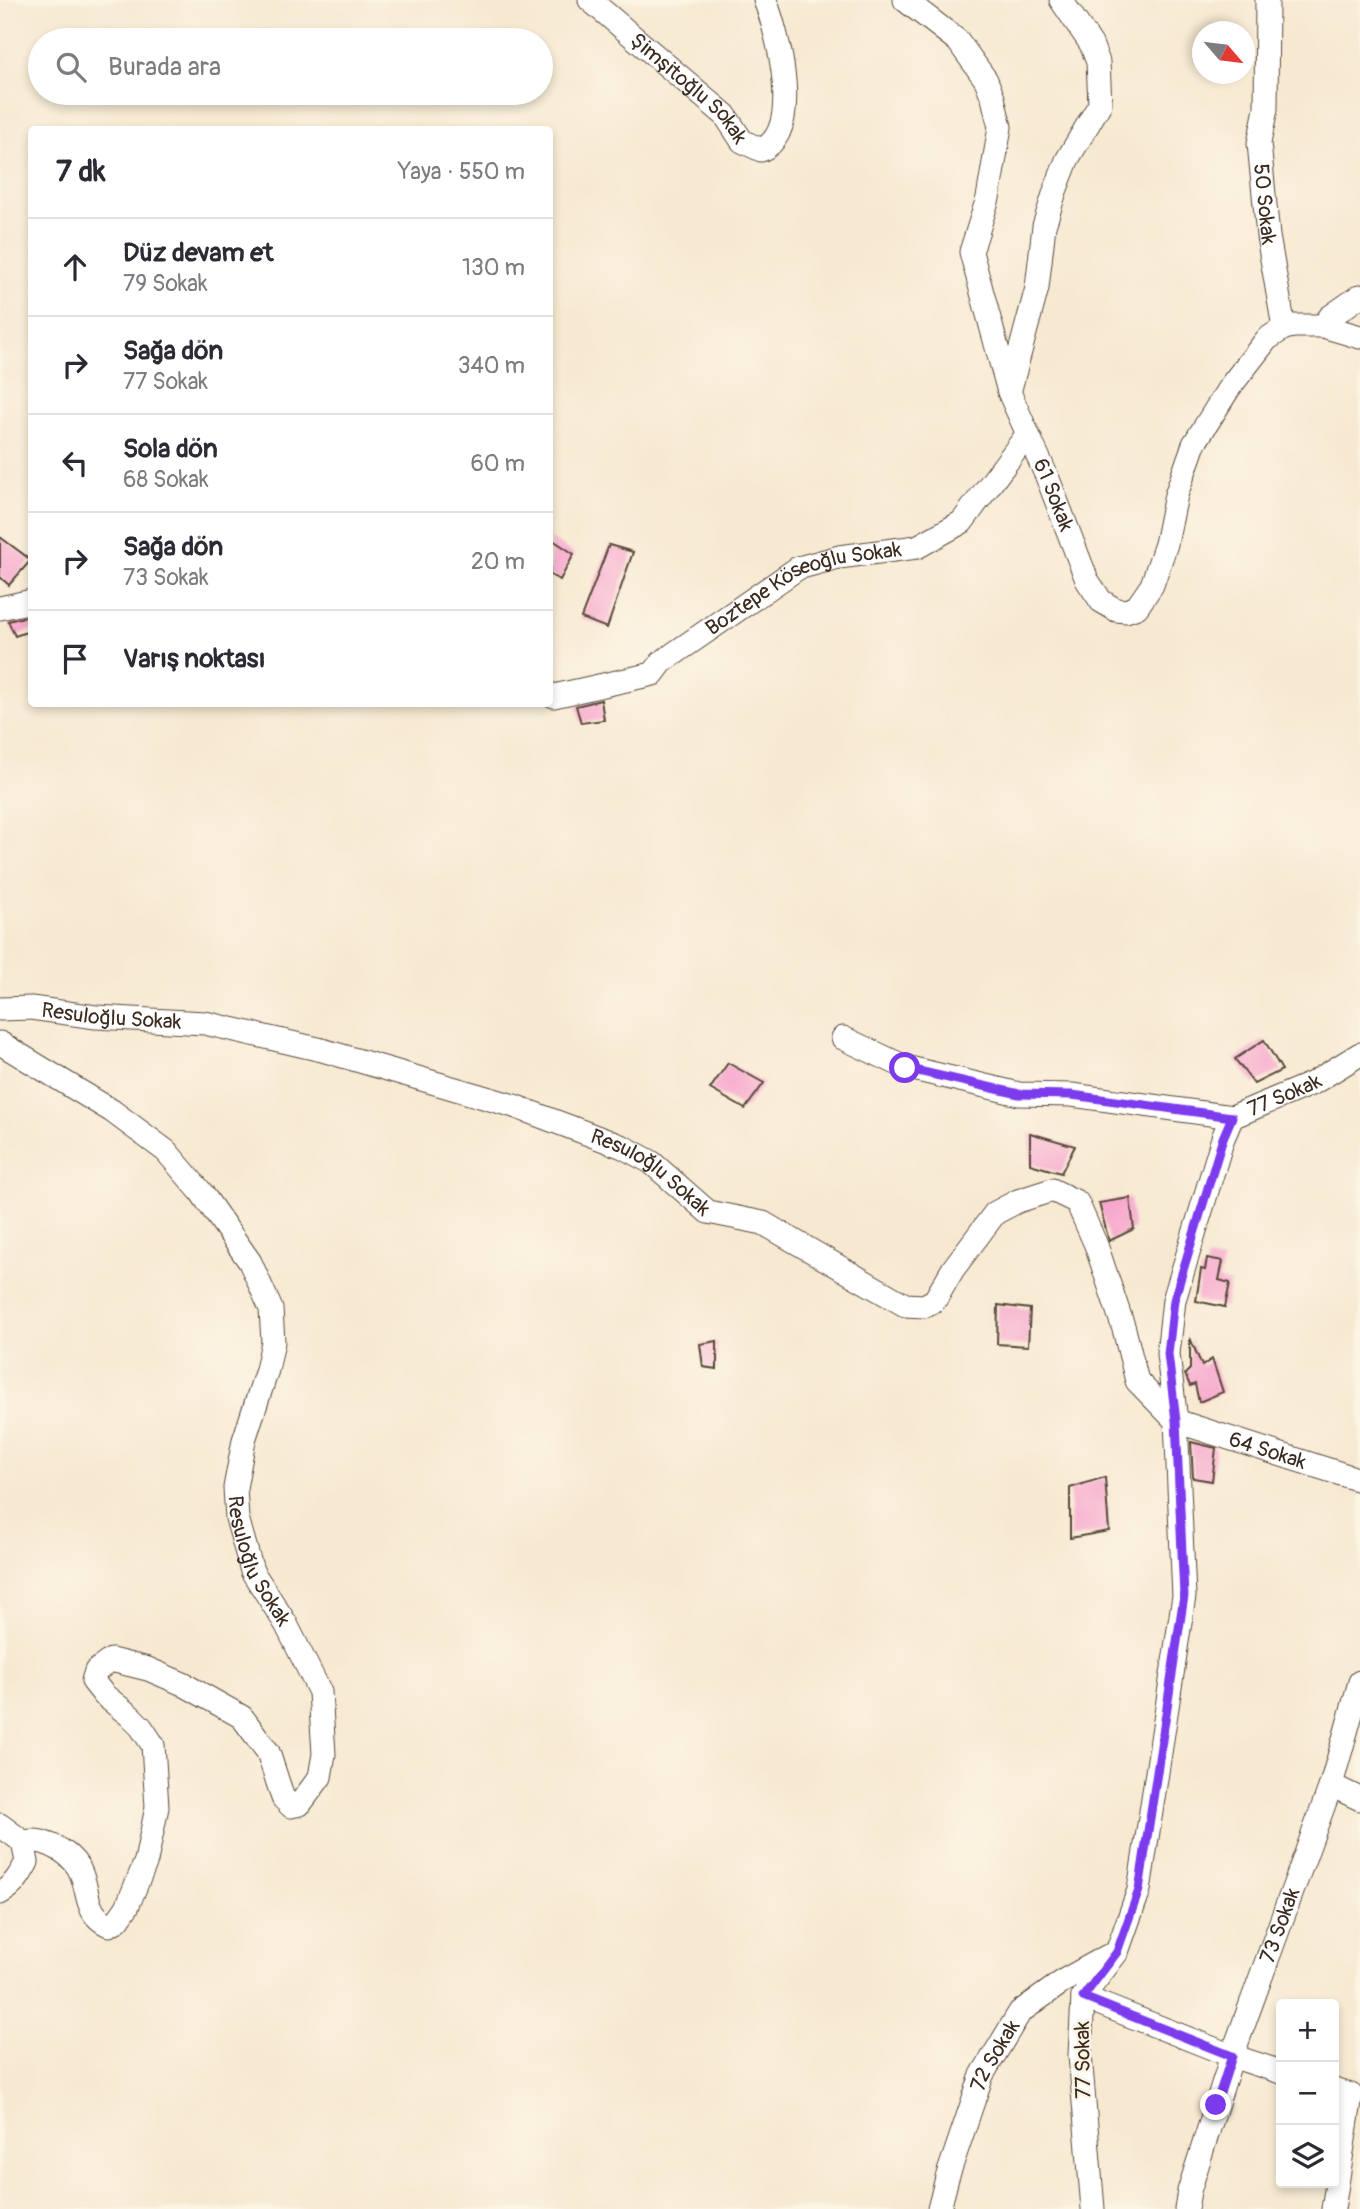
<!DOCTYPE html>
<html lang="tr">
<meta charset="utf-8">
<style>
body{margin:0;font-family:Pangolin,sans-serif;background:#f7f7f7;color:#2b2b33}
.controls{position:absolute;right:21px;bottom:21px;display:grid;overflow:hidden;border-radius:7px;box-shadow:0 4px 10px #0003}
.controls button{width:63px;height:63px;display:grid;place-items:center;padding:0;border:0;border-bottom:2px solid #e1e1e2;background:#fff;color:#2b2b33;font:35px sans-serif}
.compass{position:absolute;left:1192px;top:21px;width:63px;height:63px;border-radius:50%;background:#fff;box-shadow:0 4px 10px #0003;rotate:118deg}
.stop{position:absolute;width:21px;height:21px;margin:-16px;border:5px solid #7c3aed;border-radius:50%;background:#fff}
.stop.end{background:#7c3aed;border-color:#fff;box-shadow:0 2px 7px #0008}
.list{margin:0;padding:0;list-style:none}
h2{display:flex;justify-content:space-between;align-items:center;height:91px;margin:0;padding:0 28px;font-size:30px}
h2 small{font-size:23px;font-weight:400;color:#7c7c81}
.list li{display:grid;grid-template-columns:46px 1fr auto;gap:21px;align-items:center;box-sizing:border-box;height:98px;padding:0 28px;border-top:2px solid #e1e1e2}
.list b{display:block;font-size:26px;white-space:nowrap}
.list p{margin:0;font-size:23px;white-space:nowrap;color:#7c7c81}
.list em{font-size:23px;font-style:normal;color:#7c7c81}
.icon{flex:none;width:38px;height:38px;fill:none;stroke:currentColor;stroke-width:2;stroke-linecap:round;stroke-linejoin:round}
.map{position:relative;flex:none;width:1360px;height:2209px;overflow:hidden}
.search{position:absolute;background:#fff;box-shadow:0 4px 10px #0003;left:28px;top:28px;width:525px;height:77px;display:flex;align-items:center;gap:18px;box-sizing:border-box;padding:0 24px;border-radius:38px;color:#7c7c81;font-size:26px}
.panel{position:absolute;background:#fff;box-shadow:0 4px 10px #0003;left:28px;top:126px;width:525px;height:581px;border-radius:7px}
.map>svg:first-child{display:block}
.building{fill:#f7a7cd}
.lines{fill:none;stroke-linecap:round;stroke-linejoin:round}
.minor-casing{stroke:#574739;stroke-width:25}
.minor{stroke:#fff;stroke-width:23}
.route{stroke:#7c3aed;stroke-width:9}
.labels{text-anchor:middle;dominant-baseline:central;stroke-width:5;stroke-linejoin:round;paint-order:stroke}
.street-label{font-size:21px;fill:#3b2a1e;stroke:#fcf5e5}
</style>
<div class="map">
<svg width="1360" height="2209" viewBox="0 0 1360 2209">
<rect width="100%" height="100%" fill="#fcf5e5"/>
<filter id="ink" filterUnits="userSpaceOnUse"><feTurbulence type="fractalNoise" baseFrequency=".0143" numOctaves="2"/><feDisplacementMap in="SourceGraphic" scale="14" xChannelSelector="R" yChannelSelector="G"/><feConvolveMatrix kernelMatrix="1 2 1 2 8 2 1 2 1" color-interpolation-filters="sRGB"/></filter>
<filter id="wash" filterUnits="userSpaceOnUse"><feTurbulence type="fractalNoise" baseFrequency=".00686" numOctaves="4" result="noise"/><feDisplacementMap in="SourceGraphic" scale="28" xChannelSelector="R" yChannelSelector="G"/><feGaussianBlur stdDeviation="1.57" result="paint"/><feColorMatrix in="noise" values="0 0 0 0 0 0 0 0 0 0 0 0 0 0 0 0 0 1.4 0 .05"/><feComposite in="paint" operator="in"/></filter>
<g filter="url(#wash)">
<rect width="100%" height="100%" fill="#f7e9d1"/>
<g id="blocks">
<g class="building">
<path d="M0,537L31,560L9,585L0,577Z"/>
<path d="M550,538L574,554L560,580L550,575Z"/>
<path d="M609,545L633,552L607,628L581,618Z"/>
<path d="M32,615V630L15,636L8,621Z"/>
<path d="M601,700L604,720L581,723L576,706Z"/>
<path d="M1264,1040L1282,1070L1254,1084L1235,1059Z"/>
<path d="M728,1063L764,1083L745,1109L710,1089Z"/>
<path d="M1030,1133L1075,1146L1061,1173L1030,1164Z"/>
<path d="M1130,1198L1134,1229L1109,1241L1099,1203Z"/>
<path d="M1207,1258L1223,1261L1219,1280L1230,1283L1225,1307L1196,1301L1201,1269L1205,1270Z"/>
<path d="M998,1305L1030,1309L1028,1346L997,1344Z"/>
<path d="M1190,1338L1202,1366L1212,1359L1223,1392L1199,1402L1195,1384L1190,1386L1185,1374L1190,1369Z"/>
<path d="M717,1341V1369L703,1367L700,1344Z"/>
<path d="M1191,1442L1216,1448L1212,1481L1193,1478Z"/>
<path d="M1105,1477L1109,1531L1070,1538V1488Z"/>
</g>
</g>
</g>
<g filter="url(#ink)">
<use href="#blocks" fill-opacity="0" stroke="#574739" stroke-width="2"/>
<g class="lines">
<defs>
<g id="minor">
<path id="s1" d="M590,0L725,115L742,141L761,150C804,131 778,34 765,0"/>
<path id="s2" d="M905,0L958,41L986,80L993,98L1000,127L988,198L971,252L1009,392L1048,479L1087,580L1101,601L1116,610L1126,611L1137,607L1152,585L1166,544L1176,495L1194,444L1229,388L1267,339L1284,328L1294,326H1323L1360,337"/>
<path id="s3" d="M1267,0L1266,109L1259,143L1268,236L1284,328"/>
<path d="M1323,326L1330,317L1360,296"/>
<path d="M1010,389L1037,288L1044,226L1055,191L1067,160L1100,104L1098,62L1091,44L1061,0"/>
<path d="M0,608L32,601"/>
<path id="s4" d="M550,694L554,696L653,674L662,662L798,568L839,557L917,547L962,522L1027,435"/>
<path id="s5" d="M0,1009L31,1008L96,1017L205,1023L322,1050L514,1106L623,1147L651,1162L708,1212L763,1223L905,1305L924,1306L935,1300L953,1269L995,1213L1018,1201L1052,1190L1077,1202L1096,1245L1124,1329L1137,1381L1176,1421L1360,1480"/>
<path d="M843,1038L905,1067L1019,1094L1072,1095L1232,1117"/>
<path id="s6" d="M0,1043L112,1111L166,1151L201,1192L250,1262L271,1309L273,1342L267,1370L244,1440L235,1488L237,1518L252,1571L286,1624L320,1692L324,1754L320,1777L300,1804L291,1806L283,1798L268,1752L242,1717L183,1684L148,1669L111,1660L96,1671L93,1681L104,1695L129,1715L141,1727L153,1745L157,1807L146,1861L127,1907L118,1920L109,1925C73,1909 101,1870 55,1847C42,1841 37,1840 23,1842"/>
<path d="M1331,1785L1360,1799"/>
<path d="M0,1825L23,1842L27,1862C20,1875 14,1886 0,1893"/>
<path d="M1083,1997L1232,2056L1281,2072"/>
<path id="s7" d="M939,2209L947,2178L982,2075L1020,2012L1065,1980L1108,1956"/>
<path id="s8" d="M1093,2209L1080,2055L1083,1997L1117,1952L1139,1890L1184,1596L1176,1421L1168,1354L1174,1300L1223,1138L1232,1117L1313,1083L1360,1054"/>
<path id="s9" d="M1186,2209L1189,2191L1232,2056L1331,1785L1360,1682"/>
<path d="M1333,2209L1351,2095L1334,2090"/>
</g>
</defs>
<use href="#minor" class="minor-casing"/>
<use href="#minor" class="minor"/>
</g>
</g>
<g class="lines" filter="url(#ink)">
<path class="route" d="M905,1068L1019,1094L1072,1095L1232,1117L1223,1138L1174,1300L1168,1354L1176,1421L1184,1596L1139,1890L1117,1952L1083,1997L1232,2056L1216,2105"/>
</g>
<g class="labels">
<g class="street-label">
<text stroke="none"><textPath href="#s1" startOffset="133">Şimşitoğlu Sokak</textPath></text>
<text stroke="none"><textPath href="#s3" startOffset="205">50 Sokak</textPath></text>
<text stroke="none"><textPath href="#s2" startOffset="550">61 Sokak</textPath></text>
<text stroke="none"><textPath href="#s4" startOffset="284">Boztepe Köseoğlu Sokak</textPath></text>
<text stroke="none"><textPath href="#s5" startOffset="112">Resuloğlu Sokak</textPath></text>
<text stroke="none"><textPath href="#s8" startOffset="1178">77 Sokak</textPath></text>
<text stroke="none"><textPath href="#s5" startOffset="679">Resuloğlu Sokak</textPath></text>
<text stroke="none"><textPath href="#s5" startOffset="1538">64 Sokak</textPath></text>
<text stroke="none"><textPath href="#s6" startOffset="651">Resuloğlu Sokak</textPath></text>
<text stroke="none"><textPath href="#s9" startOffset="299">73 Sokak</textPath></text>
<text stroke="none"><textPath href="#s7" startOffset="164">72 Sokak</textPath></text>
<text transform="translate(1083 2060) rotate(-91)">77 Sokak</text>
</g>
</g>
</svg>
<div class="controls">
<button>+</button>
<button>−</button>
<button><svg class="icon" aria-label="layers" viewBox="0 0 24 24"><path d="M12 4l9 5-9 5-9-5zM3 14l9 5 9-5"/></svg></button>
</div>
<svg class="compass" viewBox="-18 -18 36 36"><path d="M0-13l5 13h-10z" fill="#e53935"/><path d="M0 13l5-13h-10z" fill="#7c7c81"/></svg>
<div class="stop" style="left:905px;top:1068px"></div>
<div class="stop end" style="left:1216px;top:2105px"></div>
<div class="search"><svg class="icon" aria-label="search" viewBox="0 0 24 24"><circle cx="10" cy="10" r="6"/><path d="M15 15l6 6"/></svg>Burada ara</div>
<section class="panel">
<h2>7 dk<small>Yaya · 550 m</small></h2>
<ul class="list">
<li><svg class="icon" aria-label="ahead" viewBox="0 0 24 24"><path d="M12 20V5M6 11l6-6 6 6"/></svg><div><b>Düz devam et</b><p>79 Sokak</p></div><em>130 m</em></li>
<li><svg class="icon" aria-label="right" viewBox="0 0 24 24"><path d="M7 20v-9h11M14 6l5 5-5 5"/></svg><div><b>Sağa dön</b><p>77 Sokak</p></div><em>340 m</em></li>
<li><svg class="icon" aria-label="left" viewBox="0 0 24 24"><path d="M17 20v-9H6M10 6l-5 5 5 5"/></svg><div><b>Sola dön</b><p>68 Sokak</p></div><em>60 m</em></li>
<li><svg class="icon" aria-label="right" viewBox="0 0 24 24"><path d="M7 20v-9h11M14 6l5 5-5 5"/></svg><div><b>Sağa dön</b><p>73 Sokak</p></div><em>20 m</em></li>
<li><svg class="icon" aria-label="arrive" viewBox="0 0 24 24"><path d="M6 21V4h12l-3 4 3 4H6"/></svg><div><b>Varış noktası</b></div></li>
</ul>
</section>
</div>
